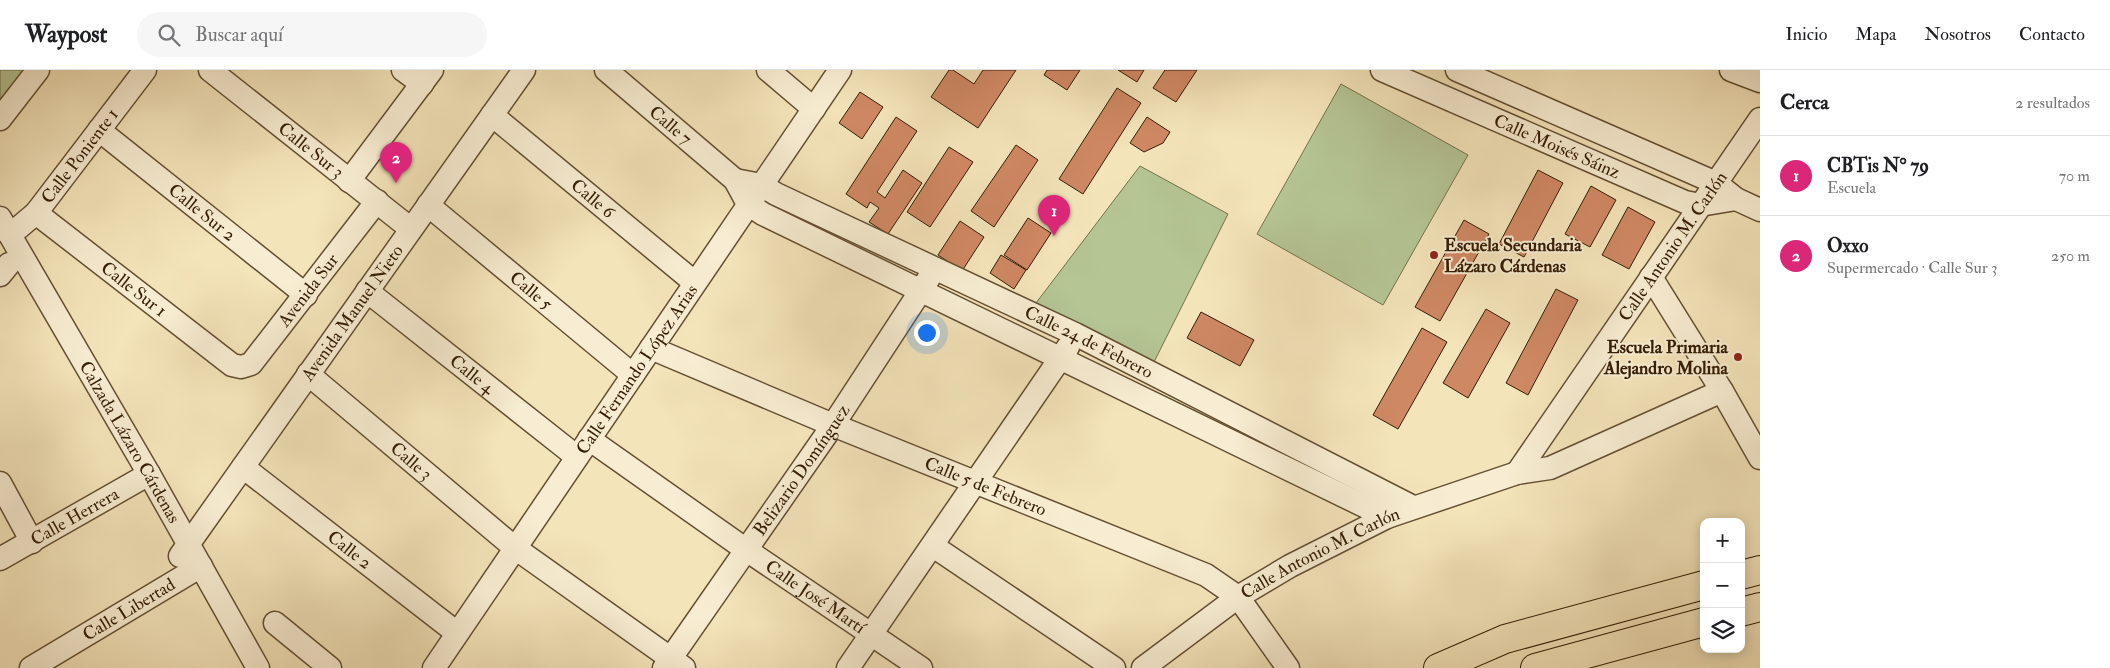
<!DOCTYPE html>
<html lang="es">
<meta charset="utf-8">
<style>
body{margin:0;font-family:"IM FELL Double Pica",serif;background:#f6f6f6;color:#202124}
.controls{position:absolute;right:15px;bottom:15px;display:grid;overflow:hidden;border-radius:10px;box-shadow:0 2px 12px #0003}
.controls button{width:45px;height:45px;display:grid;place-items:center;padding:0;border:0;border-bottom:1px solid #e0e0e0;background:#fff;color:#202124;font:25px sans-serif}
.you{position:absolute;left:926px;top:262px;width:18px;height:18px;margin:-12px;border:4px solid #fff;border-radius:50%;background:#1a73e8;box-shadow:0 0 0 8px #1a73e833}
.badge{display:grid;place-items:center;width:32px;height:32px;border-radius:50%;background:#db2777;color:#fff;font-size:16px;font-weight:700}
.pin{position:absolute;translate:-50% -41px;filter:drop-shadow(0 1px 2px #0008)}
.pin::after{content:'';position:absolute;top:26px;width:18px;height:15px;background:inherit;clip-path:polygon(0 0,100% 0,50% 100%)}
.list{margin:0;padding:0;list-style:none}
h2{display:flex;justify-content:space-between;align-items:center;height:65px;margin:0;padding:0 20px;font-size:21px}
h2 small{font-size:16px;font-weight:400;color:#757577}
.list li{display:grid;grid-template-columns:32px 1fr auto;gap:15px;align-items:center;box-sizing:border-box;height:80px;padding:0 20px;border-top:1px solid #e0e0e0}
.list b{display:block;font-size:19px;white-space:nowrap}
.list p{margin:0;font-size:16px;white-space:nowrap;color:#757577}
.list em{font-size:16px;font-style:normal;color:#757577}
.icon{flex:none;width:28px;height:28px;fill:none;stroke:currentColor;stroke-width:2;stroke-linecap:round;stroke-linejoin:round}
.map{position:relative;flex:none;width:1760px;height:598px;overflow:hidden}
header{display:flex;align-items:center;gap:30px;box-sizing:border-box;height:70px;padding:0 25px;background:#fff;border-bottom:1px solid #e0e0e0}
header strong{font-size:24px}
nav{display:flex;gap:28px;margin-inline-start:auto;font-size:18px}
.search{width:350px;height:45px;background:#f6f6f6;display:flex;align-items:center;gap:12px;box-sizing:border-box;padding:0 18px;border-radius:28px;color:#757577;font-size:19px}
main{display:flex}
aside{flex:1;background:#fff}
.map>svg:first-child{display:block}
.green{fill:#b5c594;stroke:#74714c}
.building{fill:#cf8864;stroke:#341d04}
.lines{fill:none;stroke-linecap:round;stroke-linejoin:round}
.minor-casing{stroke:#644f32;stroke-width:25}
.major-casing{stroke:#341d04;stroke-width:30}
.minor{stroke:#f8edd2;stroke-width:22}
.major{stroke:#f4e4ba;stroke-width:28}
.poi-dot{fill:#8f2418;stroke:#f8edd2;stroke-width:2}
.labels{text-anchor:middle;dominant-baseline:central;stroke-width:4;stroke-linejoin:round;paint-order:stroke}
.street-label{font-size:18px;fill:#341d04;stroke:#f8edd2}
.poi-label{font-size:18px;font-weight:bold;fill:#341d04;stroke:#f8edd2;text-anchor:start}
</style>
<header>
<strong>Waypost</strong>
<div class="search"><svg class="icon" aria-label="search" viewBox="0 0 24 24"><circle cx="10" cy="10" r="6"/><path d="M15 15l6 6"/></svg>Buscar aquí</div>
<nav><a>Inicio</a><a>Mapa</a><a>Nosotros</a><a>Contacto</a></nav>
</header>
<main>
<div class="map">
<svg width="1760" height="598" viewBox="0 0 1760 598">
<rect width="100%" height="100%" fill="#f4e4ba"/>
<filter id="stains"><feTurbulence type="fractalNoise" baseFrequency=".004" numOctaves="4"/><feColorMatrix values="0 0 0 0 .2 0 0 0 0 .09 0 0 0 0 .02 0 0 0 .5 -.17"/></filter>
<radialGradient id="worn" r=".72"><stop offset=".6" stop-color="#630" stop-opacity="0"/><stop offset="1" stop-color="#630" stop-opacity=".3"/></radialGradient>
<g class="green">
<path d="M0,0H29L0,36Z"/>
<path d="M1341,14L1468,85L1383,235L1257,164Z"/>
<path d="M1140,96L1228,144L1154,292L1036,233Z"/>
</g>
<g class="building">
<path d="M949,0H953L974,14L983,0H1016L978,58L931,27Z"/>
<path d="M1047,0H1080L1067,20L1044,5Z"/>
<path d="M1118,0H1144L1137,12Z"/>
<path d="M1165,0H1197L1176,32L1153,18Z"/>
<path d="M1117,18L1141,33L1083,124L1059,109Z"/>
<path d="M860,22L883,37L862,69L839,53Z"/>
<path d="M896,47L917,61L877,122L885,128L903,100L922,113L888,164L869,152L879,138L870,132L867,138L846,124Z"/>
<path d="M1147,47L1170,62L1163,73L1144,82L1130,73Z"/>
<path d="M1016,75L1038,90L994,157L971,141Z"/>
<path d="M949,77L973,92L930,157L907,142Z"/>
<path d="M1538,100L1563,113L1524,187L1499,174Z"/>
<path d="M1591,116L1616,130L1590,177L1565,164Z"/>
<path d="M1628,137L1655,152L1629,199L1602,185Z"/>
<path d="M1028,148L1051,163L1027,200L1004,185Z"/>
<path d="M1464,150L1489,164L1440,251L1415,237Z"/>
<path d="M960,151L984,167L962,201L938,185Z"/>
<path d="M1001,185L1026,200L1014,219L990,203Z"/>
<path d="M1556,219L1578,230L1528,325L1506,313Z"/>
<path d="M1486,239L1510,253L1468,328L1443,313Z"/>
<path d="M1201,242L1254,270L1240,296L1187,268Z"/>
<path d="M1422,258L1447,272L1398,359L1373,345Z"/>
</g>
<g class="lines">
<defs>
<g id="minor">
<path id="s1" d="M210,0L411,159"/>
<path d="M403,0L422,14"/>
<path id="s2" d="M606,0L735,110L748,134L763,144L1387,447"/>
<path d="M768,0L814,39"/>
<path id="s3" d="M1382,0L1685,132L1700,135L1736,129"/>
<path d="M1457,0L1716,113L1736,129L1760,140"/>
<path d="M1731,0L1760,11"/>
<path id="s4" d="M492,45L694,212"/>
<path d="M0,49L38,0"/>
<path id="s5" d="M99,60L306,225"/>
<path id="s6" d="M735,110L761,115L776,124L1075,264L1413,437"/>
<path d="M349,111L432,0"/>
<path id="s7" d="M428,135L633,305"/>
<path id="s8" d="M36,143L232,295L241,297L251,294L377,131"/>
<path id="s9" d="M0,148L149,404L258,598"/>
<path id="s10" d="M10,165L36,143L145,0"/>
<path d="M0,205L9,194"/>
<path d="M1651,207L1722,321L1760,388"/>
<path id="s11" d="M367,221L577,387"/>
<path id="s12" d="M651,278L833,355L1206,505L1238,527L1288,598"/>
<path id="s13" d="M308,304L515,478L684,598"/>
<path id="s14" d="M589,369L745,479L921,598"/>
<path id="s15" d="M243,397L457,563"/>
<path id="s16" d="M1517,403L1760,49"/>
<path d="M0,413L32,472"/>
<path d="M933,476L1114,598"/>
<path id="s17" d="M180,486L524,0"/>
<path id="s18" d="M0,489L149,404"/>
<path d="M275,553L330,598"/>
<path id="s19" d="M31,598L201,496"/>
<path id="s20" d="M434,598L840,0"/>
<path id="s21" d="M664,598L833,355L929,208"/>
<path d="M848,598L1068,277"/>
<path id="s22" d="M1143,598L1238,527L1290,496L1387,447L1517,403L1550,398L1722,321"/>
</g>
<g id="major">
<path d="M1741,505L1760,500"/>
<path d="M1741,542L1760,537"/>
<path d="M1438,598L1505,569L1704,515"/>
<path d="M1535,598L1704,552"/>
</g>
</defs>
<use href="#minor" class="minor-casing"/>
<use href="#major" class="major-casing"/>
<use href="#minor" class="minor"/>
<use href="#major" class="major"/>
</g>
<g class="poi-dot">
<circle cx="1434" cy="185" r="5"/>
<circle cx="1738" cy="287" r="5"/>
</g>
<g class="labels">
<g class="street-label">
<text stroke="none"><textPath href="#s2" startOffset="85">Calle 7</textPath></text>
<text stroke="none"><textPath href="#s3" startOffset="191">Calle Moisés Sáinz</textPath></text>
<text stroke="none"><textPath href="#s1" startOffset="129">Calle Sur 3</textPath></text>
<text stroke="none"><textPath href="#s10" startOffset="106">Calle Poniente 1</textPath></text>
<text stroke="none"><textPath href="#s4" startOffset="131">Calle 6</textPath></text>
<text stroke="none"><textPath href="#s5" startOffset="132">Calle Sur 2</textPath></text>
<text stroke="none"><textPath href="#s16" startOffset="275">Calle Antonio M. Carlón</textPath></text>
<text stroke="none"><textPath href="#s8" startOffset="124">Calle Sur 1</textPath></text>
<text stroke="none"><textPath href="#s7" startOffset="134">Calle 5</textPath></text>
<text stroke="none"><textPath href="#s8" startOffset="361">Avenida Sur</textPath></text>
<text stroke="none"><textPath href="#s17" startOffset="298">Avenida Manuel Nieto</textPath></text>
<text stroke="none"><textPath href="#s6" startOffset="390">Calle 24 de Febrero</textPath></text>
<text stroke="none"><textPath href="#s20" startOffset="361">Calle Fernando López Arias</textPath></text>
<text stroke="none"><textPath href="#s11" startOffset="134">Calle 4</textPath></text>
<text stroke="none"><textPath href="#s9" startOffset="259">Calzada Lázaro Cárdenas</textPath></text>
<text stroke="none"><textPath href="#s13" startOffset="135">Calle 3</textPath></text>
<text stroke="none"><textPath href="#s21" startOffset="241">Belizario Domínguez</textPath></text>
<text stroke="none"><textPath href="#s12" startOffset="362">Calle 5 de Febrero</textPath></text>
<text stroke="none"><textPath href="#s18" startOffset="86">Calle Herrera</textPath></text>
<text stroke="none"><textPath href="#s15" startOffset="135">Calle 2</textPath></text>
<text stroke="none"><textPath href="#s22" startOffset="212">Calle Antonio M. Carlón</textPath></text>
<text stroke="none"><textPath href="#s14" startOffset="276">Calle José Martí</textPath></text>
<text stroke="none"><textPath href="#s19" startOffset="114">Calle Libertad</textPath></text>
</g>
<g class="poi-label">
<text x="1444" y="175">Escuela Secundaria<tspan x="1444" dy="21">Lázaro Cárdenas</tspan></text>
<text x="1728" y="277" text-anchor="end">Escuela Primaria<tspan x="1728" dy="21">Alejandro Molina</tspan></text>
</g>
</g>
<rect width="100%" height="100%" filter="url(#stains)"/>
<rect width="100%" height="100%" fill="url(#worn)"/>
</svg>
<div class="controls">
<button>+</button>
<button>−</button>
<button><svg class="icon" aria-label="layers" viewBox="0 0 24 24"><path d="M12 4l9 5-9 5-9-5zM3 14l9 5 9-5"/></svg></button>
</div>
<div class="you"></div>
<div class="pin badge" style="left:1054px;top:166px">1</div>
<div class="pin badge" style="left:396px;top:113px">2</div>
</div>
<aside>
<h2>Cerca<small>2 resultados</small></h2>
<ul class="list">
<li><span class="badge">1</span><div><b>CBTis N° 79</b><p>Escuela</p></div><em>70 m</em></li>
<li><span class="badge">2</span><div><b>Oxxo</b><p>Supermercado · Calle Sur 3</p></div><em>250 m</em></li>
</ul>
</aside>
</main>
